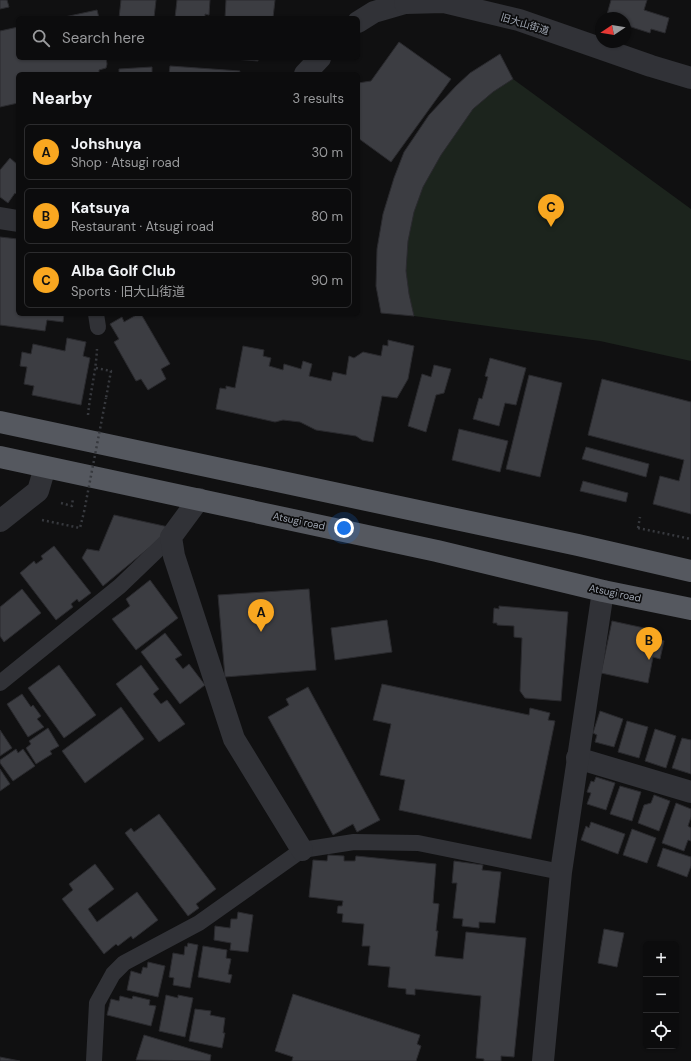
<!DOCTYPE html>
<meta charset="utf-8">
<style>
body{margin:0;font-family:"DM Sans","Noto Sans JP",sans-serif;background:#151516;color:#f1f3f6}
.controls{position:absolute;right:12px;bottom:12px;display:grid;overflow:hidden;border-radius:6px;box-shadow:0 1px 3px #0004}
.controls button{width:36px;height:36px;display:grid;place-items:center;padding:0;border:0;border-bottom:1px solid #2c2c2e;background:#0c0c0d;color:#f1f3f6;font:20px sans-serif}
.compass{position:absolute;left:595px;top:12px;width:36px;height:36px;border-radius:50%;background:#0c0c0d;box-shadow:0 1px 3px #0004;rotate:258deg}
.you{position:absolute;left:344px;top:528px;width:14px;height:14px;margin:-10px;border:3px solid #fff;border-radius:50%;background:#1a73e8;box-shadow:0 0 0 6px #1a73e833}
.badge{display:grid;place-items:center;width:26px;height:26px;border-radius:50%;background:#f9a720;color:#111;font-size:13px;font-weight:700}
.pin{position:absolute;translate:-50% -33px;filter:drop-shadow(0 1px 2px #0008)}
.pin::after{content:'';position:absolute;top:21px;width:14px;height:12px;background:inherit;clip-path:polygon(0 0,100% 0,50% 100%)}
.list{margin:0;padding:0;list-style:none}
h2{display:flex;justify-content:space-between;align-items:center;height:52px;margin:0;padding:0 16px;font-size:17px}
h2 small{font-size:13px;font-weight:400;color:#9a9b9d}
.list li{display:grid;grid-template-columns:26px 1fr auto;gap:12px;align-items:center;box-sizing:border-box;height:56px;margin:0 8px 8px;padding:0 8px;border:1px solid #2c2c2e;border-radius:6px}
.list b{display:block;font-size:15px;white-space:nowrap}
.list p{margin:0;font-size:13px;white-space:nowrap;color:#9a9b9d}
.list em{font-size:13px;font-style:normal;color:#9a9b9d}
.icon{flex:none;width:22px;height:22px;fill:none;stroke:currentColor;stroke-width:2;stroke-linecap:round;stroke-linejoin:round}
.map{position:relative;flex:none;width:691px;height:1061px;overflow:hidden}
.search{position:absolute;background:#0c0c0d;box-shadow:0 1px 3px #0004;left:16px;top:16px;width:344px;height:44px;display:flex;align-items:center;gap:10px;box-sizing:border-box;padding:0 14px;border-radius:6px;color:#9a9b9d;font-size:15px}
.panel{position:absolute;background:#0c0c0d;box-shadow:0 1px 3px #0004;left:16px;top:72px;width:344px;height:244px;border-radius:6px}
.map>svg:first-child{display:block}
.green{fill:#1c241d}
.building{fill:#3c3d42;stroke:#2a2a2e}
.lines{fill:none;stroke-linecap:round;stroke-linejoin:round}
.path{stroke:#37393e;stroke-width:2.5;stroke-dasharray:2 3;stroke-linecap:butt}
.service{stroke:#313237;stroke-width:16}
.minor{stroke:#313237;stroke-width:22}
.tertiary{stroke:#313237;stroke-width:22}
.trunk{stroke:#55585f;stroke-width:22}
.path-bridge{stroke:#37393e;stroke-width:2.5;stroke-dasharray:2 3;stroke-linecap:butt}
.labels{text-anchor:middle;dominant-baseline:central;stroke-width:3.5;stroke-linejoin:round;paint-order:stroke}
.street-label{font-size:10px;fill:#a0a7b3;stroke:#0b0b0c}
</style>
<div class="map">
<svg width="691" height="1061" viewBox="0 0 691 1061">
<rect width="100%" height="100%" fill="#101011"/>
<path class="green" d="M513,79L691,209V361L600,341L414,316L409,294L406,271L408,241L414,212L423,187L441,155L473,109L493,92Z"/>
<g class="building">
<path d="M0,0H7L9,7L0,9Z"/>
<path d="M121,0H156L154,18H119Z"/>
<path d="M177,0H210L209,15L205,14V18H175Z"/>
<path d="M226,0H275L273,18H225Z"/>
<path d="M611,0H647L644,10L669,18L665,33L651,29L650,33L625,25V18H606Z"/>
<path d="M97,10L99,18H60Z"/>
<path d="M18,27V58H106L107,64L106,68L99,70V74H18V103L0,107V31Z"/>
<path d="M399,42L451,79L391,162L358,138V83L371,81Z"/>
<path d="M500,54L513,79L493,92L473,109L441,155L423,187L414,212L408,241L406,271L409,294L414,316L381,313L376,286L377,249L383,214L394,178L404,152L429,115L456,86L470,73Z"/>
<path d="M222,58H258V61Z"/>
<path d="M170,66L240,71L239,74H169Z"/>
<path d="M152,67V74H119V69Z"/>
<path d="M10,158L18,165V196L15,193L8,203L0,197V170Z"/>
<path d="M0,237L18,239V314H64L63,322L47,320L45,331L0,325Z"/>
<path d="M138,314H141L170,364L161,369L166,379L148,390L141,379L136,381L114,342L119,339L110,324L122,317L124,322Z"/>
<path d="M67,338L86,342L83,356L90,358L81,405L32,395L34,386L24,384L27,367L20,366L22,352L31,354L33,344L65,351Z"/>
<path d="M388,340L414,346L408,379L397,398L382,396L373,442L362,440L356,436L316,430L300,422L283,420L275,422L216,409L220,388L226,389V386L235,388L243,346L264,350L263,356L271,358L269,366L283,370L284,364L301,369L303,361L312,364L309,376L331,381L333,372L346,375L349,356L354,358L363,352L381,356L383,345L388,346Z"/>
<path d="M490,358L526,368L516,405L505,403L499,426L473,419L479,398L482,399L488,377L485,376Z"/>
<path d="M434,365L451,369L444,393L436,395L426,432L408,426L422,374L431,377Z"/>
<path d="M529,375L562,383L540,477L506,469Z"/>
<path d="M602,379L691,402V514L653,504L660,476L679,481L684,460L588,435Z"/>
<path d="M459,429L508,441L500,472L452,460Z"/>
<path d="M586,447L649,464L646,477L582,459Z"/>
<path d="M583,481L628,493L626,502L580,491Z"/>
<path d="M114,515L173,528L103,586L82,558L87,549L99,551Z"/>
<path d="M54,546L91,593L79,602L77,599L71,604L73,607L56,620L20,573L34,561L36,564L43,559L41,556Z"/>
<path d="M150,580L178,618L136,650L112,619L130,606L126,599Z"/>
<path d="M22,589L41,613L4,642L0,636V607Z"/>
<path d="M309,589L316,670L225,677L218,595Z"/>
<path d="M499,606L568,612L561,701L525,698L520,691L522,638L514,637V626L497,625V623H493L494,608L499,609Z"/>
<path d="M387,620L392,652L335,660L331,628Z"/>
<path d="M612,621L658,631L656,639L664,641L660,659L653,657L648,683L601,673Z"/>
<path d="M165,633L182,655L175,659L183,669L189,664L205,685L180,704L141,652Z"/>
<path d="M59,665L96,715L64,738L28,688Z"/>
<path d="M141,665L159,689L153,694L161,704L167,700L185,724L159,742L116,684Z"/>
<path d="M382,684L529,715L530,708L550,713L548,720L555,721L531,839L399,810L405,780L380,775L391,724L373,720Z"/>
<path d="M308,687L380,820L357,832L353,824L333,835L268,717L289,705L286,699Z"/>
<path d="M22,694L31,707L33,705L41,716L37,719L44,727L28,737L7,704Z"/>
<path d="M121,707L144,739L85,783L62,751Z"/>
<path d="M600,711L623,719L614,747L595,742L597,735L593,733Z"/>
<path d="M627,721L648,727L639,758L618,752Z"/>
<path d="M48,728L59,746L50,751L52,754L36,764L26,748L31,744L29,741Z"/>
<path d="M655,729L676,736L666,768L645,761Z"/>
<path d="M0,730L12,748L0,756Z"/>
<path d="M682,738L691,740V774L672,768Z"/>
<path d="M16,749L18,753L23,749L35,766L13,781L0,763V760Z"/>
<path d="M0,769L10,784L0,791Z"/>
<path d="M596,777L615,783L606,810L587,804L591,793L587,792L591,781L594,782Z"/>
<path d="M620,786L641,792L632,821L610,814Z"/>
<path d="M654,795L670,801L659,831L638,823L644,805L651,803Z"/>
<path d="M676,803L691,809V817L688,826L691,828V841L688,840L684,851L662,843Z"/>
<path d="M159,814L216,889L196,904L199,908L188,916L125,833L131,828L134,832Z"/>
<path d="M591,822L625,834L618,854L581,840L586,826L589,828Z"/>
<path d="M632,829L656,838L647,863L623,855Z"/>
<path d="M663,848L691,857V866L687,877L657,866Z"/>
<path d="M328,855L344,856V861H355L356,856L436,864L433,903L439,904L436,931H438L435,956L463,959L466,932L526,938L514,1057L501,1056V1061H484V1059L476,1058L481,996L415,989V995L406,994V989L388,987L390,967L368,965L370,946H362L364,924L342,922L343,914L337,913L338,906H342L343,901L309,897L313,860L327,861Z"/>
<path d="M454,861L483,865L482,870L501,872L495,923L479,922V928L462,926L463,919L453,918L457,883H452Z"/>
<path d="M95,864L114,889L88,909L97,922L137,892L158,920L133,939L131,936L118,946L116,944L104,954L62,899L73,890L69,884Z"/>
<path d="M238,912L253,915L248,952L230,950L231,943L214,940L215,926L230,928L231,919H237Z"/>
<path d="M604,929L624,933L617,967L598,963Z"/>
<path d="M188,943L198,945L190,988L173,985L174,978L169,977L173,953L184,955L185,946L187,947Z"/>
<path d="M203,946L227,950L226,958L231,959L228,974L232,975L230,983L198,977Z"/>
<path d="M148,962L165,966L158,997L127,990L131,971L141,974L143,967L147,968Z"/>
<path d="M293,994L420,1035L417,1044L421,1046L416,1061H292L293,1057L275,1051Z"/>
<path d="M166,995L178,998V995L193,998L185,1037L159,1031Z"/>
<path d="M120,996L132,999L133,996L150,1000L149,1005L156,1006L151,1026L107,1015L111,999L119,1001Z"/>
<path d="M195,1009L211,1011L210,1015L225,1018L223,1033H225L222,1048L189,1041Z"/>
<path d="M144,1035L211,1055L210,1061L136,1060Z"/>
<path d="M0,1057L20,1061H0Z"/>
</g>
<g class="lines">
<g class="path">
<path d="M96,368L111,371L106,398"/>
<path d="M88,415C90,393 96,372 97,349"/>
<path d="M61,503L72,506L73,498"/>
<path d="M42,520L80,528L84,512"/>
<path d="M638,528L691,539"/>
<path d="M638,528L640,517"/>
</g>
<g class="service">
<path d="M96,314L98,327"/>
<path d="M0,683L120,586L171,537"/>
<path d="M94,1061L97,1003L113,974L124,963L199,923L302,850L354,842L418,843L561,872"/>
</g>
<g class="minor">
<path d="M358,22L374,12L405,3"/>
<path d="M305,74L320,58"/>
<path d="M0,218L18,221"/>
<path d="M199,499L171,537L174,556L234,739L302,850"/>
<path d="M0,521L38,491L45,467"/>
<path d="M577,758L691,792"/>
<path d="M543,1061L561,872L603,591"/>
</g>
<path class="tertiary" d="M405,3L444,2L519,20L651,66L691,78"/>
<g class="trunk">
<path d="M0,422L578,545L691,571"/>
<path d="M0,457L437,551L603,591L691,609"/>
</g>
<path class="path-bridge" d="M84,512L106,398"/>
</g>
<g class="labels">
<g class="street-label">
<text transform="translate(525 24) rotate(17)">旧大山街道</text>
<text transform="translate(299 521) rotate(12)">Atsugi road</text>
<text transform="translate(615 593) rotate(12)">Atsugi road</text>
</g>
</g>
</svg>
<div class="controls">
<button>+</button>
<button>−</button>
<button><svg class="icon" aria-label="locate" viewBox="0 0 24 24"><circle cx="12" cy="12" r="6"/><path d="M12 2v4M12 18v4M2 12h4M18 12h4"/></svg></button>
</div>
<svg class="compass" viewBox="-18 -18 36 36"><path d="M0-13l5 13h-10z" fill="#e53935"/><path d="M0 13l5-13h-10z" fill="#9a9b9d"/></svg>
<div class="you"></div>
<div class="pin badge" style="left:261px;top:632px">A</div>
<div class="pin badge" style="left:649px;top:660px">B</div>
<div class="pin badge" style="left:551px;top:227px">C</div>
<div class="search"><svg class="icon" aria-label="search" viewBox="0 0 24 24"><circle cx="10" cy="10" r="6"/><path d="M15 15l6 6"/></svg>Search here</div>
<section class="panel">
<h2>Nearby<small>3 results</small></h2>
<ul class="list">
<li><span class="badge">A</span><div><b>Johshuya</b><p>Shop · Atsugi road</p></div><em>30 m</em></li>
<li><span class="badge">B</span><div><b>Katsuya</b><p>Restaurant · Atsugi road</p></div><em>80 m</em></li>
<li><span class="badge">C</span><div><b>Alba Golf Club</b><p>Sports · 旧大山街道</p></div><em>90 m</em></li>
</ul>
</section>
</div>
